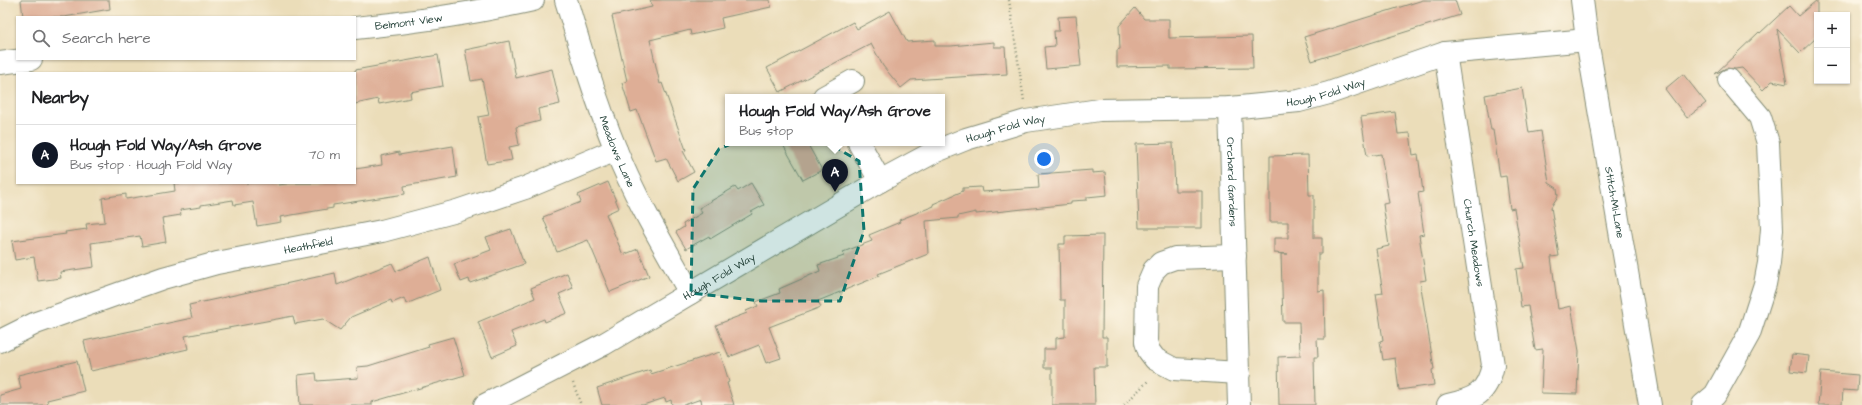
<!DOCTYPE html>
<meta charset="utf-8">
<style>
body{margin:0;font-family:"Architects Daughter",sans-serif;background:#f2f2f2;color:#202124}
.controls{position:absolute;right:12px;top:12px;display:grid;overflow:hidden;border-radius:0px;box-shadow:0 1px 3px #0004}
.controls button{width:36px;height:36px;display:grid;place-items:center;padding:0;border:0;border-bottom:1px solid #e0e0e0;background:#fff;color:#202124;font:20px sans-serif}
.you{position:absolute;left:1044px;top:159px;width:14px;height:14px;margin:-10px;border:3px solid #fff;border-radius:50%;background:#1a73e8;box-shadow:0 0 0 6px #1a73e833}
.badge{display:grid;place-items:center;width:26px;height:26px;border-radius:50%;background:#111827;color:#fff;font-size:13px;font-weight:700}
.pin{position:absolute;translate:-50% -33px;filter:drop-shadow(0 1px 2px #0008)}
.pin::after{content:'';position:absolute;top:21px;width:14px;height:12px;background:inherit;clip-path:polygon(0 0,100% 0,50% 100%)}
.popup{position:absolute;left:725px;top:94px;width:220px;height:52px;box-sizing:border-box;display:grid;place-content:center;border-radius:0px;background:#fff;filter:drop-shadow(0 1px 3px #0005);font-size:13px;white-space:nowrap;color:#757577}
.popup b{font-size:15px;color:#202124}
.popup::after{content:'';position:absolute;left:50%;top:100%;margin-left:-8px;border:8px solid transparent;border-top-color:#fff}
.list{margin:0;padding:0;list-style:none}
h2{display:flex;justify-content:space-between;align-items:center;height:52px;margin:0;padding:0 16px;font-size:17px}
h2 small{font-size:13px;font-weight:400;color:#757577}
.list li{display:grid;grid-template-columns:26px 1fr auto;gap:12px;align-items:center;box-sizing:border-box;height:60px;padding:0 16px;border-top:1px solid #e0e0e0}
.list b{display:block;font-size:15px;white-space:nowrap}
.list p{margin:0;font-size:13px;white-space:nowrap;color:#757577}
.list em{font-size:13px;font-style:normal;color:#757577}
.icon{flex:none;width:22px;height:22px;fill:none;stroke:currentColor;stroke-width:2;stroke-linecap:round;stroke-linejoin:round}
.map{position:relative;flex:none;width:1862px;height:405px;overflow:hidden}
.search{position:absolute;background:#fff;box-shadow:0 1px 3px #0004;left:16px;top:16px;width:340px;height:44px;display:flex;align-items:center;gap:10px;box-sizing:border-box;padding:0 14px;border-radius:0px;color:#757577;font-size:15px}
.panel{position:absolute;background:#fff;box-shadow:0 1px 3px #0004;left:16px;top:72px;width:340px;height:112px;border-radius:0px}
.map>svg:first-child{display:block}
.building{fill:#deae96}
.lines{fill:none;stroke-linecap:round;stroke-linejoin:round}
.minor-casing{stroke:#858d76;stroke-width:24}
.path{stroke:#858d76;stroke-width:2.5;stroke-dasharray:1 3;stroke-linecap:butt}
.minor{stroke:#fff;stroke-width:22}
.marked{fill:#0f766e;fill-opacity:0.2;stroke:#0f766e;stroke-width:3;stroke-dasharray:8 5;stroke-linejoin:round}
.labels{text-anchor:middle;dominant-baseline:central;stroke-width:3.5;stroke-linejoin:round;paint-order:stroke}
.street-label{font-size:11px;fill:#1f3d34;stroke:#fcf5e5}
</style>
<div class="map">
<svg width="1862" height="405" viewBox="0 0 1862 405">
<rect width="100%" height="100%" fill="#fcf5e5"/>
<filter id="ink" filterUnits="userSpaceOnUse"><feTurbulence type="fractalNoise" baseFrequency=".025" numOctaves="2"/><feDisplacementMap in="SourceGraphic" scale="8" xChannelSelector="R" yChannelSelector="G"/><feConvolveMatrix kernelMatrix="1 2 1 2 8 2 1 2 1" color-interpolation-filters="sRGB"/></filter>
<filter id="wash" filterUnits="userSpaceOnUse"><feTurbulence type="fractalNoise" baseFrequency=".012" numOctaves="4" result="noise"/><feDisplacementMap in="SourceGraphic" scale="16" xChannelSelector="R" yChannelSelector="G"/><feGaussianBlur stdDeviation="0.9" result="paint"/><feColorMatrix in="noise" values="0 0 0 0 0 0 0 0 0 0 0 0 0 0 0 0 0 1.4 0 .05"/><feComposite in="paint" operator="in"/></filter>
<g filter="url(#wash)">
<rect width="100%" height="100%" fill="#ebddb9"/>
<g id="blocks">
<g class="building">
<path d="M21,0H109L110,9L64,17H23Z"/>
<path d="M650,0H770L771,7L721,18L723,28L691,35L690,30L650,40L660,84L662,83L686,150L683,151L694,172L678,181L666,158L656,161L637,110L631,112L622,83L627,81L612,16L652,7Z"/>
<path d="M1423,0H1455L1460,15L1312,61L1304,37Z"/>
<path d="M1817,0V37L1800,53L1777,29L1787,84L1772,81L1763,90L1742,68L1735,69L1726,68L1715,74L1759,32L1760,33L1789,6L1798,16Z"/>
<path d="M1135,8L1144,19H1169V38L1252,36L1253,68L1170,69V66L1117,67V50L1120,49L1119,26Z"/>
<path d="M890,11L907,42L935,40V46H951L994,42V47H1005L1007,74L911,80L901,88L883,66L871,44L780,92L767,68L853,22L857,29Z"/>
<path d="M1076,16L1081,66L1046,69L1044,47L1055,46L1054,31H1059L1058,17Z"/>
<path d="M509,41L516,78L552,69L560,104L538,109L540,121L516,127L519,145L509,147L512,160L487,164L478,117L489,115L482,79L471,81L465,50Z"/>
<path d="M438,55L443,86L410,92L411,98L379,104L378,99L355,104V70Z"/>
<path d="M1683,74L1706,103L1687,118L1665,89Z"/>
<path d="M1522,88L1529,133L1541,131L1549,183L1557,188L1558,196L1551,207L1559,256L1551,257L1558,309L1571,306L1579,351L1577,394L1541,393L1543,349L1535,350L1528,306L1521,307L1516,269L1524,268L1514,208L1510,209L1506,176L1500,177L1493,130H1491L1485,95Z"/>
<path d="M1395,112L1398,134L1410,133L1413,155L1418,154L1423,192L1418,193L1424,234L1419,235L1426,280L1420,281L1434,369L1432,370L1434,385L1399,390L1395,358L1383,360L1380,341L1383,340L1376,294L1383,293L1376,249L1389,246L1383,204L1389,203L1381,154L1367,156L1361,117Z"/>
<path d="M782,143H807L822,170L803,180Z"/>
<path d="M1173,143L1175,191H1202V228H1139L1136,144Z"/>
<path d="M453,146L457,177L404,186L405,194L333,205V208L280,217L281,222L257,226L253,202L234,205L233,200L201,205V207L180,210L181,215L162,218L166,242L142,246L140,236L91,243L94,267L60,272L61,278L38,281L34,257L15,260L12,241L66,234L65,232L87,229L86,224L105,222L102,198L126,194V199L175,191L174,183H279V185L292,183H355V169L382,165L381,156L399,152V155Z"/>
<path d="M1308,155L1309,195H1314V238H1322V254H1318V291L1324,290L1325,339H1317L1318,357H1314L1315,405H1279L1278,357L1300,356L1299,322H1283L1281,254H1288L1274,253V238H1288V222H1270V156Z"/>
<path d="M1092,170V173L1105,172L1107,195L1087,197V200L1071,201V204L976,214V212L958,216V218L926,221L928,254L878,274L879,276L818,301L821,307L769,327L781,358L766,363L759,345L729,357L716,325L747,313L746,311L758,306L756,302L780,293L779,289L820,271L818,265L844,256L843,252L872,241L869,235L900,222L899,220L934,206L933,204L963,191V188L981,187L982,192L1039,188L1038,174Z"/>
<path d="M608,182L619,208L606,214L623,255L638,249L649,276L610,292L588,240L557,252L543,217L581,202L578,195Z"/>
<path d="M751,183L764,205L751,212L752,214L710,239L709,236L686,249L676,232L684,227L683,224L702,213L699,208L735,187L738,191Z"/>
<path d="M511,229L524,264L470,283L469,279L461,282L454,264L491,250L486,237Z"/>
<path d="M1103,235L1102,337H1107V367H1094L1095,405H1052V368H1044V349H1056V338L1065,337V300H1060L1059,244H1065V236Z"/>
<path d="M430,257L440,290L406,304L404,298L392,303L391,300L351,317L340,330L323,319L295,324L293,316L185,336L188,349L91,371L84,341L192,318L189,305L335,273L337,285L392,263L396,271Z"/>
<path d="M567,273L573,288L559,294L567,313L545,322L544,319L511,332L517,346L492,357L478,322L535,298L531,288Z"/>
<path d="M453,337L465,375L372,402V405H300L298,375L316,373L317,381L358,378L357,367L368,366L429,347L428,344Z"/>
<path d="M720,352L729,382L727,383L734,405H702L701,399L684,405H672L671,400L666,402L665,398L643,405H602L597,388L650,370L651,374Z"/>
<path d="M1792,354L1809,356L1807,373L1790,371Z"/>
<path d="M77,361L84,391L47,400L48,405H0V395L21,389L18,375Z"/>
<path d="M1821,372L1858,375L1857,391L1843,390L1842,405H1818Z"/>
</g>
</g>
</g>
<g filter="url(#ink)">
<use href="#blocks" fill-opacity="0" stroke="#858d76" stroke-width="1"/>
<g class="lines">
<defs>
<g id="minor">
<path id="s1" d="M566,0C581,50 596,101 616,150C636,200 664,246 690,293"/>
<path id="s2" d="M1582,0L1587,40L1650,405"/>
<path id="s3" d="M355,28C415,22 475,13 533,0"/>
<path id="s4" d="M1445,53L1493,365C1487,394 1475,399 1448,405"/>
<path d="M0,63L31,59"/>
<path d="M824,97L853,81"/>
<path id="s5" d="M1230,108L1239,405"/>
<path d="M859,143L880,181"/>
<path d="M1235,256L1175,258L1161,263L1154,270L1147,286L1146,342L1149,351L1155,359L1174,369L1239,373"/>
<path id="s6" d="M0,341L36,323L163,278L217,263L382,231L457,211L525,188L616,150"/>
<path id="s7" d="M485,405L604,344L880,181L934,152L966,139L1026,121L1099,110L1230,108L1299,101L1329,93L1445,53L1587,40"/>
<path d="M1703,405L1715,395L1749,334L1765,284L1769,263L1772,229L1768,143L1760,117L1729,80"/>
</g>
</defs>
<use href="#minor" class="minor-casing"/>
<g class="path">
<path d="M1009,0L1024,101"/>
<path d="M573,383L581,405"/>
<path d="M1124,405L1149,380"/>
</g>
<use href="#minor" class="minor"/>
</g>
</g>
<path class="marked" d="M788,120L859,161L864,231L840,301H761L691,293L693,189L719,149Z"/>
<g class="labels">
<g class="street-label">
<text stroke="none"><textPath href="#s3" startOffset="54">Belmont View</textPath></text>
<text stroke="none"><textPath href="#s7" startOffset="915">Hough Fold Way</textPath></text>
<text stroke="none"><textPath href="#s7" startOffset="591">Hough Fold Way</textPath></text>
<text stroke="none"><textPath href="#s1" startOffset="160">Meadows Lane</textPath></text>
<text stroke="none"><textPath href="#s5" startOffset="74">Orchard Gardens</textPath></text>
<text stroke="none"><textPath href="#s2" startOffset="205">Stitch-Mi-Lane</textPath></text>
<text stroke="none"><textPath href="#s4" startOffset="192">Church Meadows</textPath></text>
<text stroke="none"><textPath href="#s6" startOffset="324">Heathfield</textPath></text>
<text stroke="none"><textPath href="#s7" startOffset="267">Hough Fold Way</textPath></text>
</g>
</g>
</svg>
<div class="controls">
<button>+</button>
<button>−</button>
</div>
<div class="you"></div>
<div class="pin badge" style="left:835px;top:192px">A</div>
<div class="popup"><b>Hough Fold Way/Ash Grove</b>Bus stop</div>
<div class="search"><svg class="icon" aria-label="search" viewBox="0 0 24 24"><circle cx="10" cy="10" r="6"/><path d="M15 15l6 6"/></svg>Search here</div>
<section class="panel">
<h2>Nearby<small></small></h2>
<ul class="list">
<li><span class="badge">A</span><div><b>Hough Fold Way/Ash Grove</b><p>Bus stop · Hough Fold Way</p></div><em>70 m</em></li>
</ul>
</section>
</div>
